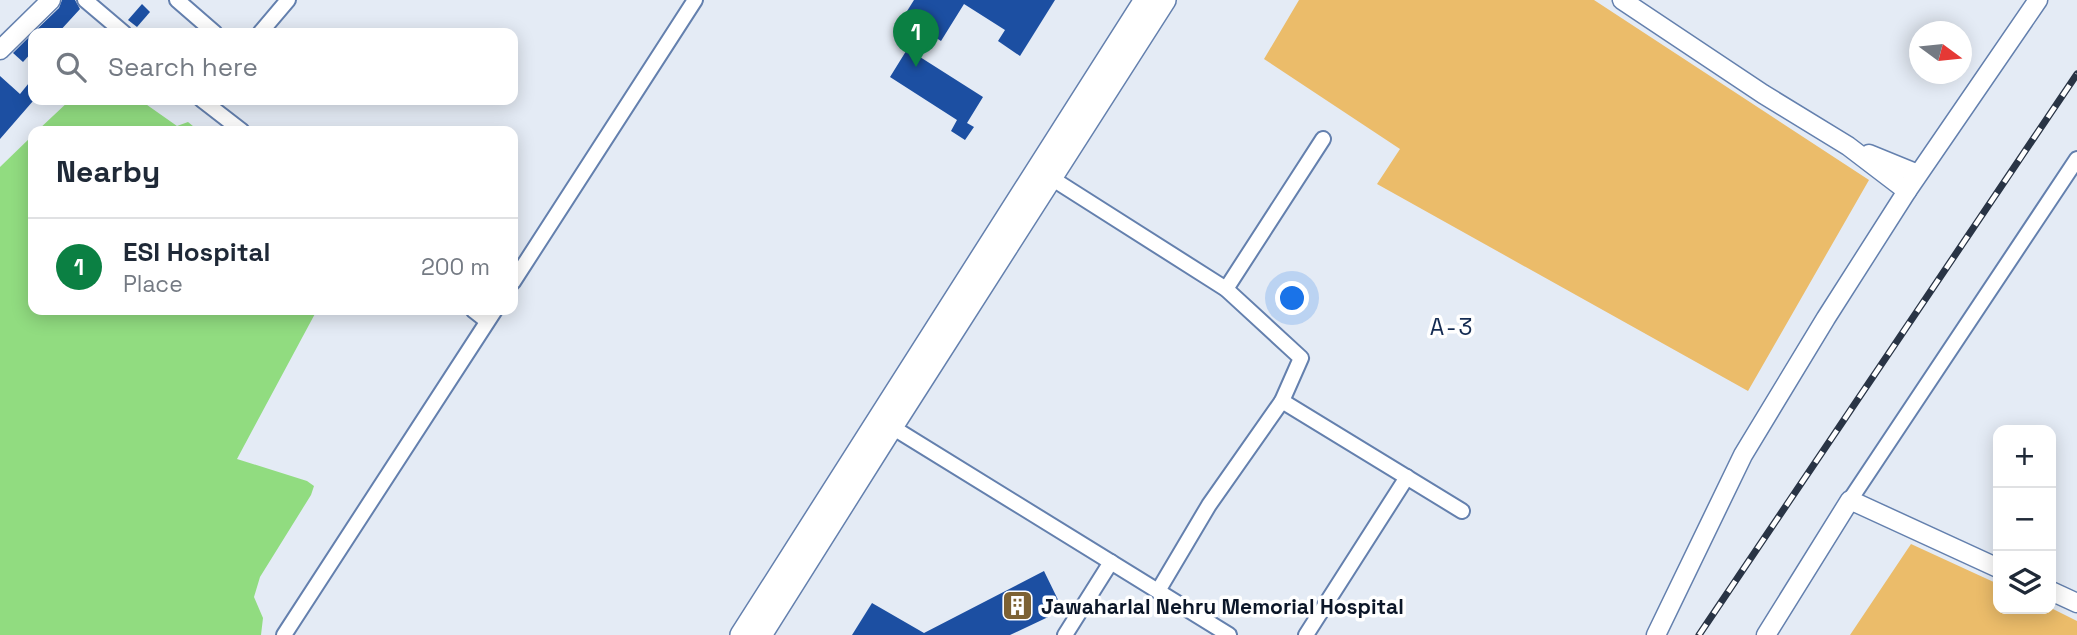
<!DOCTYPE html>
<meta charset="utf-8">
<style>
body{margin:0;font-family:"Space Grotesk",sans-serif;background:#f6f6f7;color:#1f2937}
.controls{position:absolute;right:21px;bottom:21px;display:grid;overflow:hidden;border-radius:14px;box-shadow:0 4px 18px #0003}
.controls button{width:63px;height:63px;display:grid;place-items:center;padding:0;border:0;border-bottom:2px solid #e0e1e3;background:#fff;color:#1f2937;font:35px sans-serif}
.compass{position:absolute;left:1909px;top:21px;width:63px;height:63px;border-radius:50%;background:#fff;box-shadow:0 4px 18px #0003;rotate:105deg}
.you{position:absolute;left:1293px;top:299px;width:24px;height:24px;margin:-18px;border:5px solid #fff;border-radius:50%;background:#1a73e8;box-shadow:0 0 0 10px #1a73e833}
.badge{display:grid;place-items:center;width:46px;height:46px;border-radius:50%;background:#0b8043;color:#fff;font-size:23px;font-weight:700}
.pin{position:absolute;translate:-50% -58px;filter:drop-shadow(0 2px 4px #0008)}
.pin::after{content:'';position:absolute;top:37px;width:24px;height:21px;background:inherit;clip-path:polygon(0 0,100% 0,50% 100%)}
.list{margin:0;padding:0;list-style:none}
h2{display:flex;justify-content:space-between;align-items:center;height:91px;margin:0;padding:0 28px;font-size:30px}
h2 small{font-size:23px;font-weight:400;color:#747a83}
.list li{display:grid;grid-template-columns:46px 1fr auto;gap:21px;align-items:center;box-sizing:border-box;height:98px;padding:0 28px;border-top:2px solid #e0e1e3}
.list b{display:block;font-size:26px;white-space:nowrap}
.list p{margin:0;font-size:23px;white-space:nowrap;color:#747a83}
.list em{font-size:23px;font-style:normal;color:#747a83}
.icon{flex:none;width:38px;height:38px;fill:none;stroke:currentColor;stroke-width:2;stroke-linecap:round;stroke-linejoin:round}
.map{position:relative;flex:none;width:2077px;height:635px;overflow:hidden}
.search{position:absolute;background:#fff;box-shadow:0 4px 18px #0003;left:28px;top:28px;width:490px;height:77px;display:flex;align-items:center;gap:18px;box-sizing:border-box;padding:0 24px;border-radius:14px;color:#747a83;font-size:26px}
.panel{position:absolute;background:#fff;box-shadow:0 4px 18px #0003;left:28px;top:126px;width:490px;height:189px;border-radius:14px}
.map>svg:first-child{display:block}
.green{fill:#ebbc6a}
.water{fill:#91dc80}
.building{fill:#1c4fa2}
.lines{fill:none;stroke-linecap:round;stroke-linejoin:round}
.minor-casing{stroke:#6480ae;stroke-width:18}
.tertiary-casing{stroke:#6480ae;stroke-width:21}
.primary-casing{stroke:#6480ae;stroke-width:24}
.minor{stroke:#fff;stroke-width:14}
.tertiary{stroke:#fff;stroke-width:18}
.primary{stroke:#fff;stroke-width:21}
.rail-casing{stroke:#293445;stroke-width:7}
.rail{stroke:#fff;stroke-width:4.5;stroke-dasharray:13;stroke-linecap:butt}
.labels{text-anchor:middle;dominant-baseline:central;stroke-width:7;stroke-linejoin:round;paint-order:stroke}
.poi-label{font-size:21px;font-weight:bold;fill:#0c1729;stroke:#fff;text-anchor:start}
.neighbourhood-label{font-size:23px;letter-spacing:2px;fill:#132a51;stroke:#fff}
</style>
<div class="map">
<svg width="2077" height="635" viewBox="0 0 2077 635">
<rect width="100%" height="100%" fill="#e4ebf5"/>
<g class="green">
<path d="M1299,0H1594L1869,180L1748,391L1377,184L1400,149L1264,59Z"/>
<path d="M1911,544L1998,584V609L2051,608L2077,621V635H1850Z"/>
</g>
<g class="water">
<path d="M70,100H140L177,126L188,122L199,131H37Z"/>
<path d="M33,135V310H317L237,459L307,481L314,486L311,495L260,577L254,597L263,618L261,635H0V167Z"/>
</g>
<g class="building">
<path d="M62,0H75L80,9L58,33H33L59,8Z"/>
<path d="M914,0H1055L1020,56L998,41L1005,30L964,4L941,41L933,36L920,57L983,97L967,123L974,127L965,140L951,131L957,120L890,77L916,35L899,24Z"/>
<path d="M142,4L150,12L137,27L128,20Z"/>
<path d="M33,33V51L23,62L13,53Z"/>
<path d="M0,76L20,94L33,78V101L0,139Z"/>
<path d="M1044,571L1063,610L1010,635H852L872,603L924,633Z"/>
</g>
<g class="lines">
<defs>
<g id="minor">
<path d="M85,0L124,33"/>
<path d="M177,0L215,33"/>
<path d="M260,33L288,0"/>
<path d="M202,100L242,131"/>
<path d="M1045,174L1226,289L1301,358L1282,401L1209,505L1158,591"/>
<path d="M513,282L695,0"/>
<path d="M1226,289L1323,139"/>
<path d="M473,310L487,321"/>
<path d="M1282,401L1462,511"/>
<path d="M892,427L1229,635"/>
<path d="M1850,500L2077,159"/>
<path d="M284,635L495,310"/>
<path d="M1065,635L1111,562"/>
<path d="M1306,635L1407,477"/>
</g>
<g id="tertiary">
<path d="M1622,0L1763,94L1848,146L1907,191"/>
<path d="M0,50L51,0"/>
<path d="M1869,154L1918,174"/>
<path d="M2051,591L2077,603"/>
<path d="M1656,635L1743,455L1826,318L1907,191L2038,0"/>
<path d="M1766,635L1850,500L1998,568"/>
</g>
<g id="primary">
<path d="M741,635L1145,0"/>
<path d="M761,635L892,427L1165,0"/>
</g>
</defs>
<use href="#minor" class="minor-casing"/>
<use href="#tertiary" class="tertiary-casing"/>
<use href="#primary" class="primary-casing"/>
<use href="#minor" class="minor"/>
<use href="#tertiary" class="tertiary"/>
<use href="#primary" class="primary"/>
<defs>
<path id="rail" d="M1699,635L2077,74"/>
</defs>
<use href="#rail" class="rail-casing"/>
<use href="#rail" class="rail"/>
</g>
<defs>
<symbol id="building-square" viewBox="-11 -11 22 22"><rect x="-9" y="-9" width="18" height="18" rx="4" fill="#7d6234" stroke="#fff"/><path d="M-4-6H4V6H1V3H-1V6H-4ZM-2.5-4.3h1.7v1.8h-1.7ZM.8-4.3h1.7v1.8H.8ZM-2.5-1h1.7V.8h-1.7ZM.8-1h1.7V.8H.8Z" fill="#fff"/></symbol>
</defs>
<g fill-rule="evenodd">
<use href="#building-square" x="1000" y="588" width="35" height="35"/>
</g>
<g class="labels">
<g class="poi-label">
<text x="1041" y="606">Jawaharlal Nehru Memorial Hospital</text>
</g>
<g class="neighbourhood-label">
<text x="1452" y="327">A-3</text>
</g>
</g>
</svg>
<div class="controls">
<button>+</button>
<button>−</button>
<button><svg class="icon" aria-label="layers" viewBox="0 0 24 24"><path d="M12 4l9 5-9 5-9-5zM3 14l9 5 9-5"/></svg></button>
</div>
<svg class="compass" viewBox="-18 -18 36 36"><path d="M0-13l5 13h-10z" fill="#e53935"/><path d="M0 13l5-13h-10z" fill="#747a83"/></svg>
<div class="you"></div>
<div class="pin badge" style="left:916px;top:67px">1</div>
<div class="search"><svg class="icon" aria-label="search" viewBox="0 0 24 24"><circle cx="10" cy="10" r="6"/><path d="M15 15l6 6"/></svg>Search here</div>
<section class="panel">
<h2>Nearby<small></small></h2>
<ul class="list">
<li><span class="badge">1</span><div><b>ESI Hospital</b><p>Place</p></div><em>200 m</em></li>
</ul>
</section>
</div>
